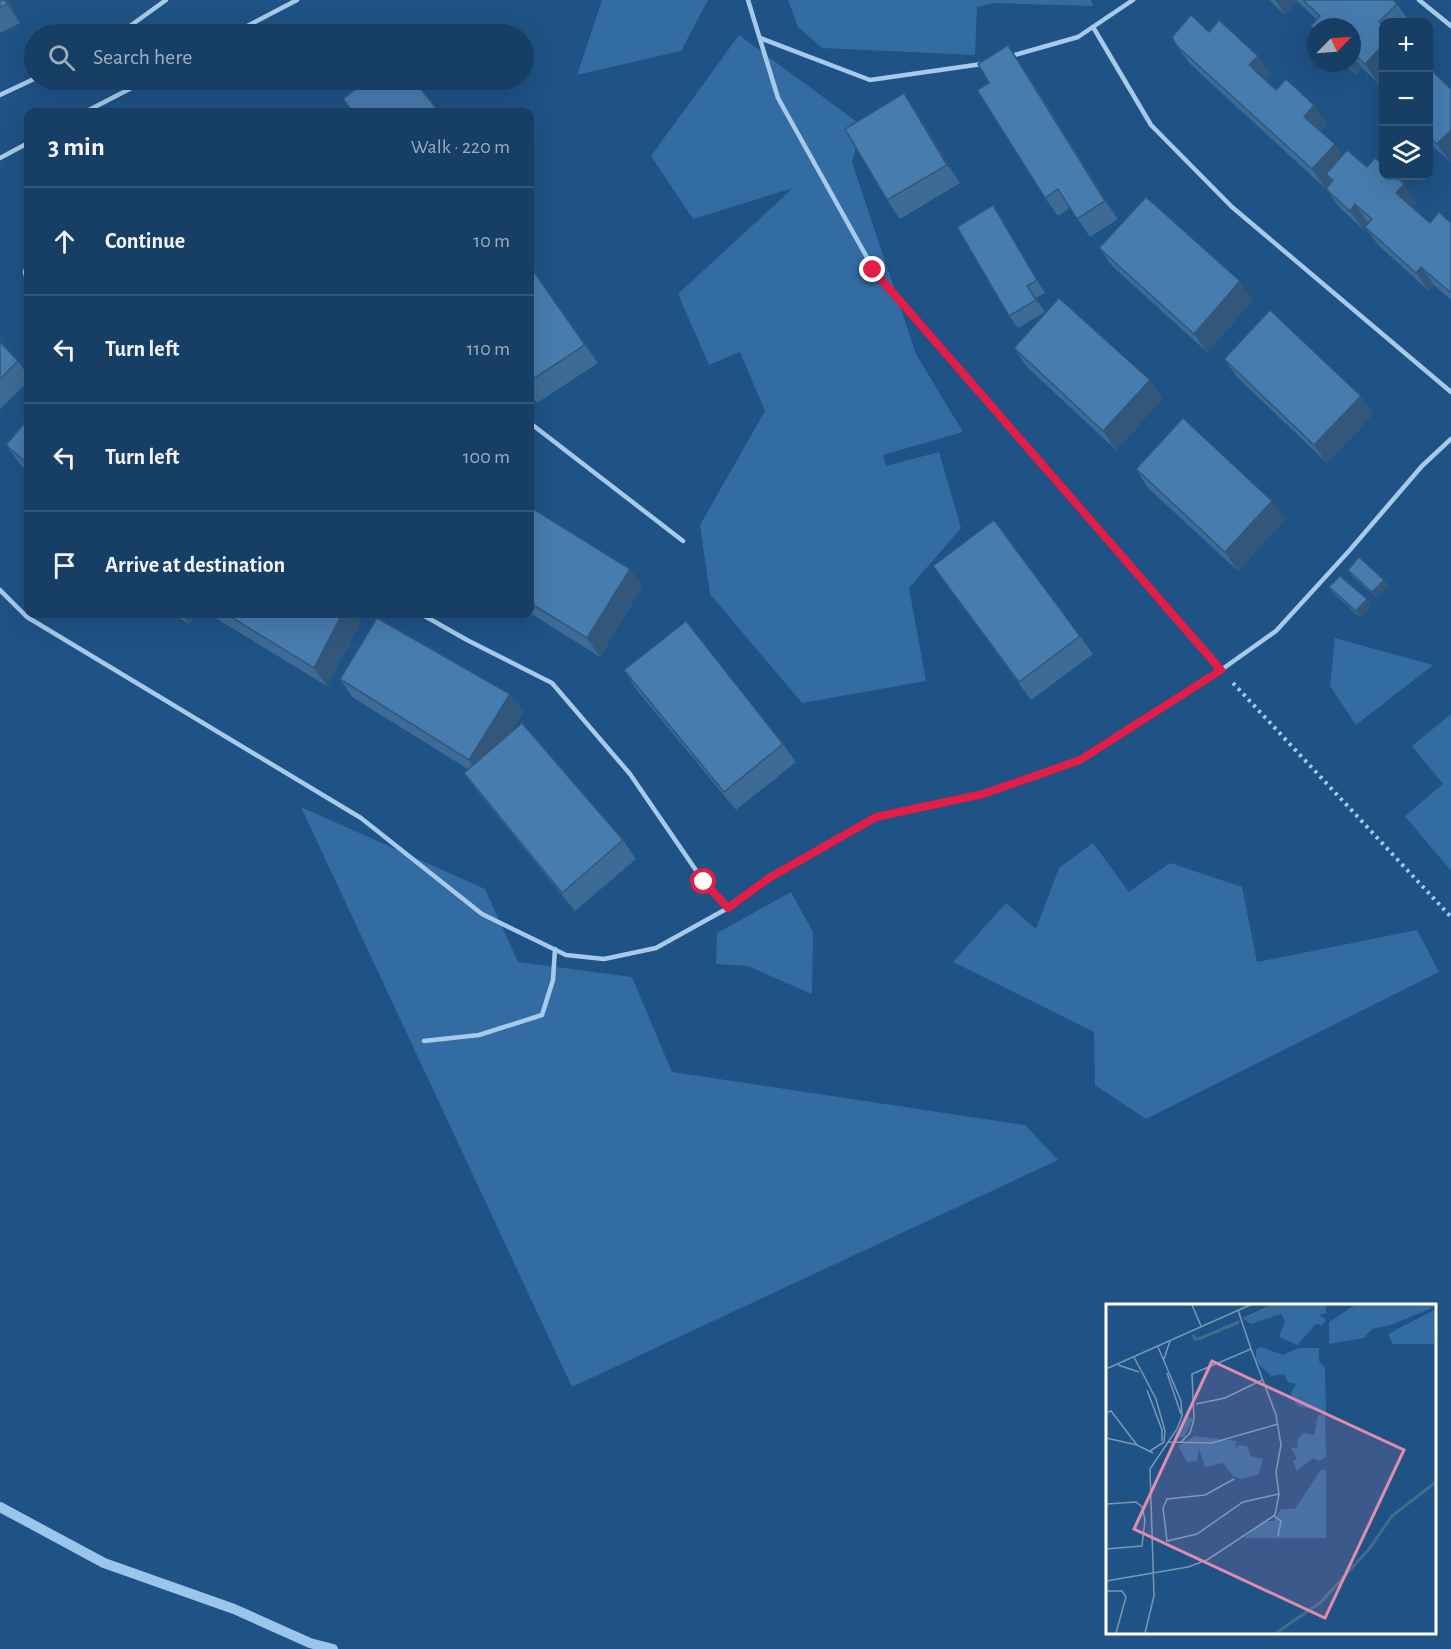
<!DOCTYPE html>
<meta charset="utf-8">
<style>
body{margin:0;font-family:"Alegreya Sans",sans-serif;background:#20456a;color:#f1f3f6}
.controls{position:absolute;right:18px;top:18px;display:grid;overflow:hidden;border-radius:12px;box-shadow:0 6px 24px #0002}
.controls button{width:54px;height:54px;display:grid;place-items:center;padding:0;border:0;border-bottom:2px solid #365778;background:#173e64;color:#f1f3f6;font:30px sans-serif}
.compass{position:absolute;left:1307px;top:18px;width:54px;height:54px;border-radius:50%;background:#173e64;box-shadow:0 6px 24px #0002;rotate:65deg}
.stop{position:absolute;width:18px;height:18px;margin:-14px;border:4px solid #e11d48;border-radius:50%;background:#fff}
.stop.end{background:#e11d48;border-color:#fff;box-shadow:0 2px 6px #0008}
.list{margin:0;padding:0;list-style:none}
h2{display:flex;justify-content:space-between;align-items:center;height:78px;margin:0;padding:0 24px;font-size:26px}
h2 small{font-size:20px;font-weight:400;color:#9eaebf}
.list li{display:grid;grid-template-columns:39px 1fr auto;gap:18px;align-items:center;box-sizing:border-box;height:108px;padding:0 24px;border-top:2px solid #365778}
.list b{display:block;font-size:22px;white-space:nowrap}
.list em{font-size:20px;font-style:normal;color:#9eaebf}
.icon{flex:none;width:33px;height:33px;fill:none;stroke:currentColor;stroke-width:2;stroke-linecap:round;stroke-linejoin:round}
.map{position:relative;flex:none;width:1451px;height:1649px;overflow:hidden}
.search{position:absolute;background:#173e64;box-shadow:0 6px 24px #0002;left:24px;top:24px;width:510px;height:66px;display:flex;align-items:center;gap:15px;box-sizing:border-box;padding:0 21px;border-radius:33px;color:#9eaebf;font-size:22px}
.panel{position:absolute;background:#173e64;box-shadow:0 6px 24px #0002;left:24px;top:108px;width:510px;height:510px;border-radius:12px}
.map>svg:first-child{display:block}
.green{fill:#326ca3}
.lines{fill:none;stroke-linecap:round;stroke-linejoin:round}
.stream{stroke:#9ac6ec;stroke-width:10}
.path{stroke:#a7caea;stroke-width:4;stroke-dasharray:3 4.5;stroke-linecap:butt}
.lane{stroke:#a7caea;stroke-width:4.5}
.wall{fill:#3d6b96}
.shaded-wall{fill:#32577a}
.building{fill:#477cae;stroke:#32577a;stroke-width:1.5}
.route{stroke:#e11d48;stroke-width:8}
.inset-river{fill:none;stroke:#446a8e;stroke-width:3}
.inset-road{fill:none;stroke:#7997b6;stroke-width:1.5}
.view{fill:#e08cad;fill-opacity:0.15;stroke:#e08cad;stroke-width:3}
.inset-edge{fill:none;stroke:#fff;stroke-width:3}
</style>
<div class="map">
<svg width="1451" height="1649" viewBox="0 0 1451 1649">
<rect width="100%" height="100%" fill="#1f5285"/>
<g class="green">
<path d="M602,0H708L681,51L577,75Z"/>
<path d="M788,0H1091L1093,6L994,3L977,7L975,55L822,48L798,27Z"/>
<path d="M739,35L861,125L852,162L916,354L963,432L883,455L886,466L939,452L961,528L909,588L926,681L802,703L710,594L700,525L765,411L740,352L709,365L678,294L793,188L693,219L651,156Z"/>
<path d="M1335,638L1433,665L1356,725L1330,686Z"/>
<path d="M1451,714V871L1405,816L1443,784L1412,746Z"/>
<path d="M301,807L485,889L518,962L632,977L672,1072L1025,1125L1058,1160L572,1387Z"/>
<path d="M1093,843L1129,892L1170,863L1242,887L1257,962L1417,930L1439,972L1146,1119L1095,1085L1094,1032L953,962L1006,903L1036,929L1059,868Z"/>
<path d="M791,892L813,932L812,994L748,966L716,964L717,933Z"/>
</g>
<g class="lines">
<path class="stream" d="M0,1507L104,1563L234,1609L310,1643L333,1649"/>
<path class="path" d="M1233,683L1451,917"/>
<g class="lane">
<path d="M748,0L778,98L874,270L1221,670"/>
<path d="M1419,0L1451,26"/>
<path d="M1093,27L1151,125L1232,207L1451,392"/>
<path d="M119,34L166,0"/>
<path d="M232,34L297,0"/>
<path d="M760,38L870,80L982,64"/>
<path d="M1011,56L1078,37L1133,0"/>
<path d="M0,95L34,79"/>
<path d="M85,112L147,80"/>
<path d="M0,158L28,143"/>
<path d="M28,264L25,272L28,284"/>
<path d="M530,423L683,541"/>
<path d="M0,590L27,617L361,818L482,914L566,955L604,959L656,948L728,908"/>
<path d="M421,614L467,640L552,683L630,774L704,882L728,908L769,878L876,817L983,794L1080,760L1221,670L1276,631L1349,551L1422,466L1451,439"/>
<path d="M424,1041L479,1035L542,1015L553,980L555,949"/>
</g>
</g>
<g class="wall">
<path d="M0,0H8L20,23L0,33Z"/>
<path d="M1269,0H1393L1397,4L1410,22H1383V76L1378,83L1362,68L1356,75L1343,63H1352V27H1316V34L1311,26L1317,20L1297,1L1285,15Z"/>
<path d="M1209,32L1271,74L1265,80L1276,90L1327,123L1320,131L1335,144L1342,155L1367,167L1417,202L1412,207L1430,223H1451V300L1434,285L1429,291L1378,245L1365,227L1368,223L1363,229L1339,207L1326,189L1332,182L1331,181L1325,188L1190,64L1177,46Z"/>
<path d="M1021,64L1118,219L1090,237L1070,208L1058,216L1045,198L989,83Z"/>
<path d="M1428,67L1451,89V162H1450L1428,142Z"/>
<path d="M917,112L960,183L900,219L887,200Z"/>
<path d="M1001,218L1045,293L1036,298L1045,312L1018,328L1009,316Z"/>
<path d="M1099,248L1253,300L1207,352L1112,266Z"/>
<path d="M530,266L598,363L537,403L530,392Z"/>
<path d="M0,342L18,361L28,376V382L0,409Z"/>
<path d="M1014,348L1150,380L1162,399L1116,450L1027,367Z"/>
<path d="M1224,359L1361,396L1373,414L1327,463L1237,377Z"/>
<path d="M28,419V472L19,463L6,445Z"/>
<path d="M1136,469L1285,519L1238,571L1148,488Z"/>
<path d="M530,507L630,569L642,587L600,657L530,613Z"/>
<path d="M933,566L1080,636L1093,654L1031,700Z"/>
<path d="M1348,570L1384,580L1388,586L1377,598L1352,576Z"/>
<path d="M1329,587L1367,599L1371,606L1360,617L1334,594Z"/>
<path d="M174,614H195L190,625Z"/>
<path d="M209,614H354L360,623L327,686Z"/>
<path d="M624,670L783,744L796,762L736,810L636,689Z"/>
<path d="M340,679L510,694L523,712L510,733L623,840L636,859L575,911L477,791L464,773L468,769L352,697Z"/>
</g>
<g class="shaded-wall">
<path d="M5,0H8L20,23L7,4Z"/>
<path d="M1275,0H1297V1L1285,15Z"/>
<path d="M1008,45L1021,64L1118,219L1105,201Z"/>
<path d="M1383,45V76L1378,83L1365,64Z"/>
<path d="M1352,54L1362,68L1356,75L1347,63H1352Z"/>
<path d="M1258,56L1271,74L1262,83L1249,65Z"/>
<path d="M904,93L917,112L960,183L947,165Z"/>
<path d="M1314,105L1327,123L1317,135L1304,117Z"/>
<path d="M1450,131L1451,133V162H1450L1437,144Z"/>
<path d="M1335,144L1348,163L1326,174L1331,181L1325,188L1312,169Z"/>
<path d="M1404,184L1417,202L1409,211L1396,193Z"/>
<path d="M1355,204L1368,223L1363,229L1350,211Z"/>
<path d="M993,205L1001,218L1045,293L1037,280Z"/>
<path d="M1421,267L1434,285L1429,291L1416,273Z"/>
<path d="M1240,281L1253,300L1207,352L1194,334Z"/>
<path d="M1027,286L1036,298L1045,312L1036,300Z"/>
<path d="M1150,380L1162,399L1116,450L1103,431Z"/>
<path d="M1361,396L1373,414L1327,463L1314,445Z"/>
<path d="M1272,501L1285,519L1238,571L1225,552Z"/>
<path d="M630,569L642,587L600,657L587,638Z"/>
<path d="M1384,580L1388,586L1377,598L1372,592Z"/>
<path d="M1367,599L1371,606L1360,617L1356,611Z"/>
<path d="M182,614H195L190,625Z"/>
<path d="M342,614H354L360,623L327,686L314,668Z"/>
<path d="M510,694L523,712L482,778L469,760Z"/>
</g>
<g class="building">
<path d="M0,0H5L7,4L0,8Z"/>
<path d="M1303,0H1393L1397,4L1379,22L1383,26V45L1365,64L1352,52V27H1316V31L1311,26L1320,16Z"/>
<path d="M1191,15L1209,32L1219,20L1258,56L1249,65L1276,90L1286,79L1314,105L1304,117L1335,144L1312,169L1177,46L1172,37Z"/>
<path d="M1008,45L1105,201L1077,219L1058,189L1045,198L977,90L989,83L978,64Z"/>
<path d="M1428,67L1451,89V133L1450,131L1437,144L1428,136Z"/>
<path d="M367,80H414L439,112H353L343,99Z"/>
<path d="M904,93L947,165L887,200L845,129Z"/>
<path d="M1347,150L1367,167L1375,158L1383,165V176H1395L1404,184L1396,193L1430,223L1439,212L1451,223V293L1421,267L1416,273L1365,227L1372,219L1355,204L1350,211L1326,189L1333,180L1326,174Z"/>
<path d="M1146,197L1240,281L1194,334L1099,248Z"/>
<path d="M993,205L1037,280L1027,286L1036,300L1009,316L957,227Z"/>
<path d="M530,266L585,345L530,381Z"/>
<path d="M1059,298L1150,380L1103,431L1014,348Z"/>
<path d="M1270,310L1361,396L1314,445L1224,359Z"/>
<path d="M0,342L18,361L0,379Z"/>
<path d="M1183,418L1272,501L1225,552L1136,469Z"/>
<path d="M28,419V464L6,445Z"/>
<path d="M530,507L630,569L587,638L530,603Z"/>
<path d="M994,520L1080,636L1019,682L933,566Z"/>
<path d="M1359,557L1384,580L1372,592L1348,570Z"/>
<path d="M1340,576L1367,599L1356,611L1329,587Z"/>
<path d="M226,614H342L314,668Z"/>
<path d="M377,618L510,694L469,760L340,679Z"/>
<path d="M686,621L783,744L724,792L624,670Z"/>
<path d="M522,723L623,840L562,893L464,773Z"/>
</g>
<g class="lines">
<path class="route" d="M704,882L728,908L769,878L876,817L983,794L1080,760L1221,670L873,270"/>
</g>
<g transform="translate(1106 1304)">
<rect width="330" height="330" fill="#1f5285"/>
<path d="M171,1H220V9L213,11L220,16L216,21L210,20L191,41L173,33L179,17L175,10L145,20L139,16ZM249,1H328V3L285,21L266,25L258,34L223,40V18ZM330,5L328,40H287L282,30ZM155,43L177,51L192,44H213V57L219,64L220,108L191,102L185,89L190,80L182,78L178,70L165,72L150,58V45ZM86,99L82,112L87,115L78,133L68,134ZM212,111H219L220,153L213,157L207,154L191,167L187,157L191,155L185,144L192,143L191,136L198,129L208,131ZM89,132L130,137L129,148L131,141L141,142L145,152L157,155L153,170L135,175L127,172L117,159L99,163L93,145L91,157L81,158L72,142ZM220,165V234H138L157,217H168L175,205H189L214,167Z" fill="#326ca3"/>
<path class="inset-river" d="M138,15L168,1M87,31L89,35L95,34L133,18M170,329L215,298L263,245L286,212L330,178"/>
<path class="inset-road" d="M86,1L95,22M132,6L145,45M28,53L50,95L59,127L58,138L44,147M58,55L64,37M12,61L33,68M0,65L144,1M61,69L75,110M41,86L56,126V137M90,100L119,94L156,76M0,109L5,107L31,141M0,134L31,141L47,149M62,138L106,139L172,120M74,139L84,129L88,115L86,70L145,45L170,111L175,141L170,168L173,190L137,198L91,230L61,237L57,204L61,195L99,191L128,175M0,200L30,198L36,203L39,216L36,242L0,245M168,212L175,217L172,232M0,277L82,263L101,256L169,211L173,190M0,287H16L20,293L10,329M39,329L48,292L44,165L71,125L76,112L75,97L52,43"/>
<path class="view" d="M106,57L298,146L219,314L28,225Z"/>
<rect width="330" height="330" class="inset-edge"/>
</g>
</svg>
<div class="controls">
<button>+</button>
<button>−</button>
<button><svg class="icon" aria-label="layers" viewBox="0 0 24 24"><path d="M12 4l9 5-9 5-9-5zM3 14l9 5 9-5"/></svg></button>
</div>
<svg class="compass" viewBox="-18 -18 36 36"><path d="M0-13l5 13h-10z" fill="#e53935"/><path d="M0 13l5-13h-10z" fill="#9eaebf"/></svg>
<div class="stop" style="left:704px;top:882px"></div>
<div class="stop end" style="left:873px;top:270px"></div>
<div class="search"><svg class="icon" aria-label="search" viewBox="0 0 24 24"><circle cx="10" cy="10" r="6"/><path d="M15 15l6 6"/></svg>Search here</div>
<section class="panel">
<h2>3 min<small>Walk · 220 m</small></h2>
<ul class="list">
<li><svg class="icon" aria-label="ahead" viewBox="0 0 24 24"><path d="M12 20V5M6 11l6-6 6 6"/></svg><div><b>Continue</b></div><em>10 m</em></li>
<li><svg class="icon" aria-label="left" viewBox="0 0 24 24"><path d="M17 20v-9H6M10 6l-5 5 5 5"/></svg><div><b>Turn left</b></div><em>110 m</em></li>
<li><svg class="icon" aria-label="left" viewBox="0 0 24 24"><path d="M17 20v-9H6M10 6l-5 5 5 5"/></svg><div><b>Turn left</b></div><em>100 m</em></li>
<li><svg class="icon" aria-label="arrive" viewBox="0 0 24 24"><path d="M6 21V4h12l-3 4 3 4H6"/></svg><div><b>Arrive at destination</b></div></li>
</ul>
</section>
</div>
